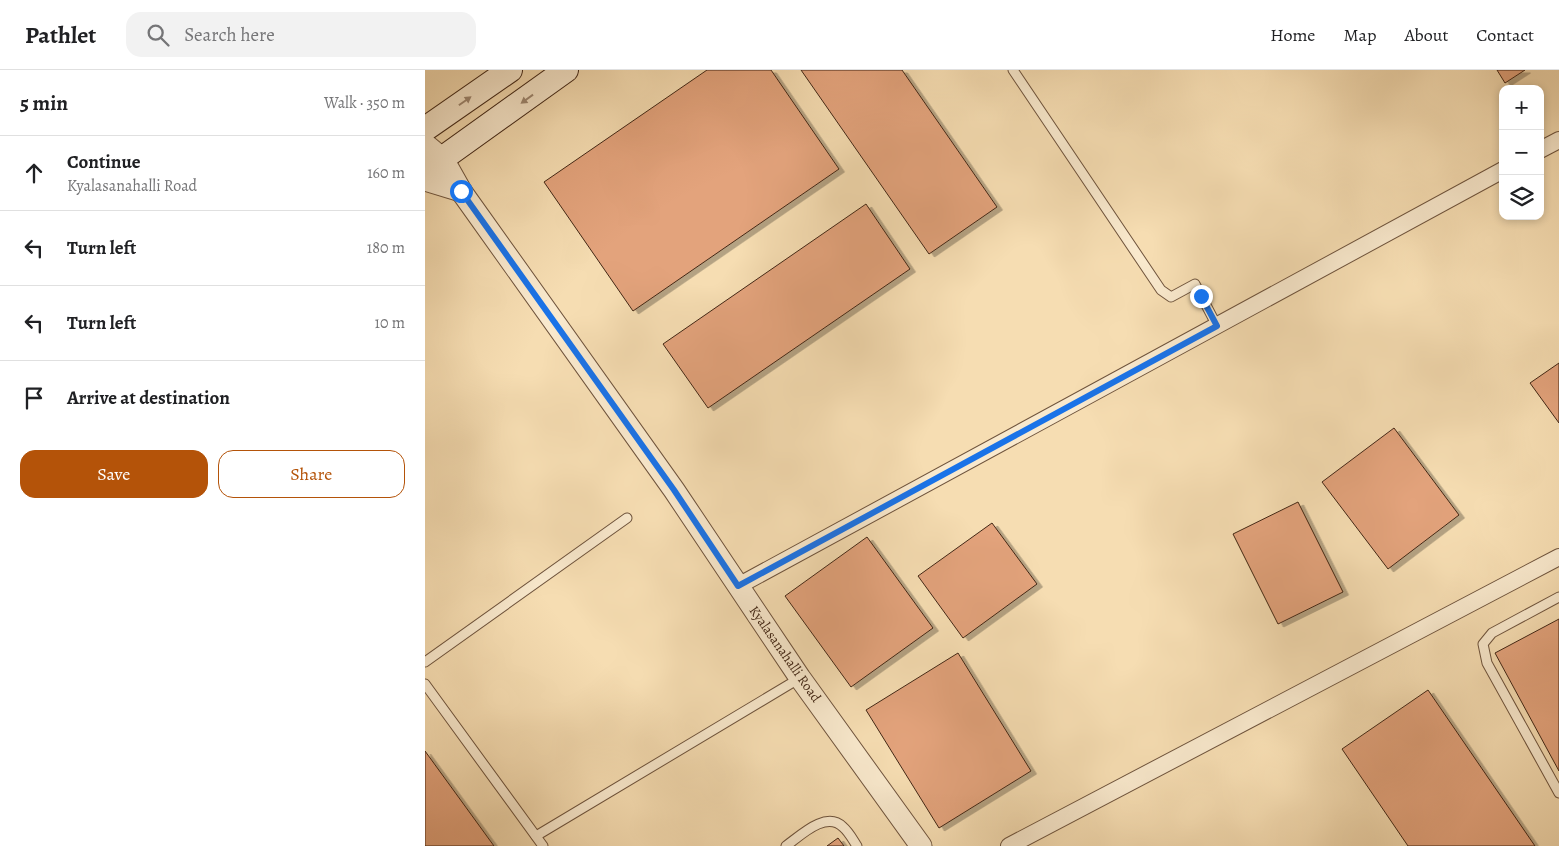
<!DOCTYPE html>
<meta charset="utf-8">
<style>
body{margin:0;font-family:Alegreya,serif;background:#f2f2f2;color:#202124}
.controls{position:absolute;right:15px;top:15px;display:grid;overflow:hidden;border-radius:10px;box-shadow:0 2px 8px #0003}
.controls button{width:45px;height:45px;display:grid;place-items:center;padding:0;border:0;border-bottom:1px solid #e0e0e0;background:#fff;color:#202124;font:25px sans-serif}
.stop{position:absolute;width:15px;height:15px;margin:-11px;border:4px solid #1a73e8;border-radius:50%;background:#fff}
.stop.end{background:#1a73e8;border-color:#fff;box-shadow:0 1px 5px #0008}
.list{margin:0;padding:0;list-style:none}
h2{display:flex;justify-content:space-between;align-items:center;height:65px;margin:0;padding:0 20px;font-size:21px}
h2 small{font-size:16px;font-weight:400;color:#757577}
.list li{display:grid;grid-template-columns:32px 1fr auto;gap:15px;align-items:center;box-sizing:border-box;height:75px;padding:0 20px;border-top:1px solid #e0e0e0}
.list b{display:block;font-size:19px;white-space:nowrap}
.list p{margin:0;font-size:16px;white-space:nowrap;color:#757577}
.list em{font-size:16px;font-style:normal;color:#757577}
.actions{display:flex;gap:10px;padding:15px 20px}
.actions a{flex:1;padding:11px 0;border:1px solid #b45309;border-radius:15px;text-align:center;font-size:18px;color:#b45309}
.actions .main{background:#b45309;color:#fff}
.icon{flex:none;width:28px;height:28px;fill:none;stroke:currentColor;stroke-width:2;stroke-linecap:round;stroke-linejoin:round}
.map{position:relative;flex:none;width:1134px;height:776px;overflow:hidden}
header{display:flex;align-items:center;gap:30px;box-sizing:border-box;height:70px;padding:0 25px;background:#fff;border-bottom:1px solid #e0e0e0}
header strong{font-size:24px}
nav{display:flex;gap:28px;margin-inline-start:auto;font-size:18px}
.search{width:350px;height:45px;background:#f2f2f2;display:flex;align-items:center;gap:12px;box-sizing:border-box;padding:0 18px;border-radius:15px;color:#757577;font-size:19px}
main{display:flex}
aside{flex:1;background:#fff}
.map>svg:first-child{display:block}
.building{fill:#e3a37b;stroke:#422716;filter:url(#shadow)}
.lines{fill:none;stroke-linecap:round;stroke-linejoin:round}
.service-casing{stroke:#6f543d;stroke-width:11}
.minor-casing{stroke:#6f543d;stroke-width:18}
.tertiary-casing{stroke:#6f543d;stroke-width:23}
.secondary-casing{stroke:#422716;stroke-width:26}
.service{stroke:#f9e9cd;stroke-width:9}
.minor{stroke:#f9e9cd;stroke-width:16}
.tertiary{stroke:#f9e9cd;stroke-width:21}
.secondary{stroke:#f9e9cd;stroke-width:24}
.oneway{fill:#9e8872}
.route{stroke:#1a73e8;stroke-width:6}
.labels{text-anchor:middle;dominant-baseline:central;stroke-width:5;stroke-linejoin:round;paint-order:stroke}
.street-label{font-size:14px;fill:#422716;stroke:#f9e9cd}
</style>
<header>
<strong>Pathlet</strong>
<div class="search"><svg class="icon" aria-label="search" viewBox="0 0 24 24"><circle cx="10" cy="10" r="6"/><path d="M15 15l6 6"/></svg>Search here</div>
<nav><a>Home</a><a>Map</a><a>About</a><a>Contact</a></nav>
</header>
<main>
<aside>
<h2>5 min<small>Walk · 350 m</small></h2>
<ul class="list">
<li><svg class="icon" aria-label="ahead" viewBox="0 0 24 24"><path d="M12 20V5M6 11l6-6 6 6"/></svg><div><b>Continue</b><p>Kyalasanahalli Road</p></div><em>160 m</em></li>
<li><svg class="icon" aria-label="left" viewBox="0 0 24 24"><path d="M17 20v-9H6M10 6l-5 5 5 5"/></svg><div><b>Turn left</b></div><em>180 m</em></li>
<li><svg class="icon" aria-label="left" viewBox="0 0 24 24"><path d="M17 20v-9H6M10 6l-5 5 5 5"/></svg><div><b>Turn left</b></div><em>10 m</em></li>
<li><svg class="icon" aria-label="arrive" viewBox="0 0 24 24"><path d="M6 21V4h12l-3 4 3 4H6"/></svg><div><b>Arrive at destination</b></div></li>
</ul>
<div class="actions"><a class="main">Save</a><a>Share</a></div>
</aside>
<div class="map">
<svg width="1134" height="776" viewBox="0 0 1134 776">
<defs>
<filter id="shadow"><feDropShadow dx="5.5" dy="3" stdDeviation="0" flood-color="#0004"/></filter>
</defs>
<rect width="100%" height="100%" fill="#f6ddb2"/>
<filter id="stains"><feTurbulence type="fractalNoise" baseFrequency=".004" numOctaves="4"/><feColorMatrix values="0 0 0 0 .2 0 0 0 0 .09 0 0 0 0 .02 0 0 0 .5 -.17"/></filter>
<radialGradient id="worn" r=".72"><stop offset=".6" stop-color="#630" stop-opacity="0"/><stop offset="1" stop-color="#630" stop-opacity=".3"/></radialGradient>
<g class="building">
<path d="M282,0H346L414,99L208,241L119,112Z"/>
<path d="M376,0H477L572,137L504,184Z"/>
<path d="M1072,0H1100L1080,13Z"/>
<path d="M441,134L485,199L283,338L238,274Z"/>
<path d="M1134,293V353L1105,313Z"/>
<path d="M969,358L1034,445L963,499L897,412Z"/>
<path d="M873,432L918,522L853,554L808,464Z"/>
<path d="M567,453L612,514L538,568L493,506Z"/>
<path d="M442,467L508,558L426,617L360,526Z"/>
<path d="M1134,549V701L1070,583Z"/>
<path d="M533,583L606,701L514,758L441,640Z"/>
<path d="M1003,620L1110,776H983L917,679Z"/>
<path d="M0,681L69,776H0Z"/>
<path d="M413,768L419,776H402Z"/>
</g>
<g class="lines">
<defs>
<g id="service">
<path d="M588,0L736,220L746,227L770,214L792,256"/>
<path d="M1134,527L1067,563L1058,574L1062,593L1134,723"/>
<path d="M0,592L202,448"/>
<path d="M0,614L118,776"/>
<path d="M111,766L375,608"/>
<path d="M361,776C375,766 401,740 418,757C424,762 428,770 432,776"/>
</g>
<g id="minor">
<path d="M1115,80L1134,70"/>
<path d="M313,516L1078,100"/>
<path d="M584,776L1134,487"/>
</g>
<g id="tertiary">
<path d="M0,74L18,89L36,121L249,420L375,608L496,776"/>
<path d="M0,110L36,121"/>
</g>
<g id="secondary">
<path d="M0,59L85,0"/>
<path d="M0,101L141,0"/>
</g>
</defs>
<use href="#service" class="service-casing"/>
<use href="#minor" class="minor-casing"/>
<use href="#tertiary" class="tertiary-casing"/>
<use href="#secondary" class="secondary-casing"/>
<use href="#service" class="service"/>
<use href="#minor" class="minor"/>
<use href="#tertiary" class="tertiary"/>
<use href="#secondary" class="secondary"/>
</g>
<defs><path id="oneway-solid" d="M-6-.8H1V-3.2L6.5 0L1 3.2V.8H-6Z" transform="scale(1.25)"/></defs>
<g class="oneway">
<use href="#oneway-solid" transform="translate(102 29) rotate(144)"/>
<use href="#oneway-solid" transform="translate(40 31) rotate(-35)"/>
</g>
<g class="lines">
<path class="route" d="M36,121L249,420L313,516L792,256L776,226"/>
</g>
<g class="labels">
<g class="street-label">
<text transform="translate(360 584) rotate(55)">Kyalasanahalli Road</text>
</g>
</g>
<rect width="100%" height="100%" filter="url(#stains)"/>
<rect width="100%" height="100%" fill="url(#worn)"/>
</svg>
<div class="controls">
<button>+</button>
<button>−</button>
<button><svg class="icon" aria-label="layers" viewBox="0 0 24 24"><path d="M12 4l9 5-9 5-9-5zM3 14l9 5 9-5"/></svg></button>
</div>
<div class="stop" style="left:36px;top:121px"></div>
<div class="stop end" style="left:776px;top:226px"></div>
</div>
</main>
